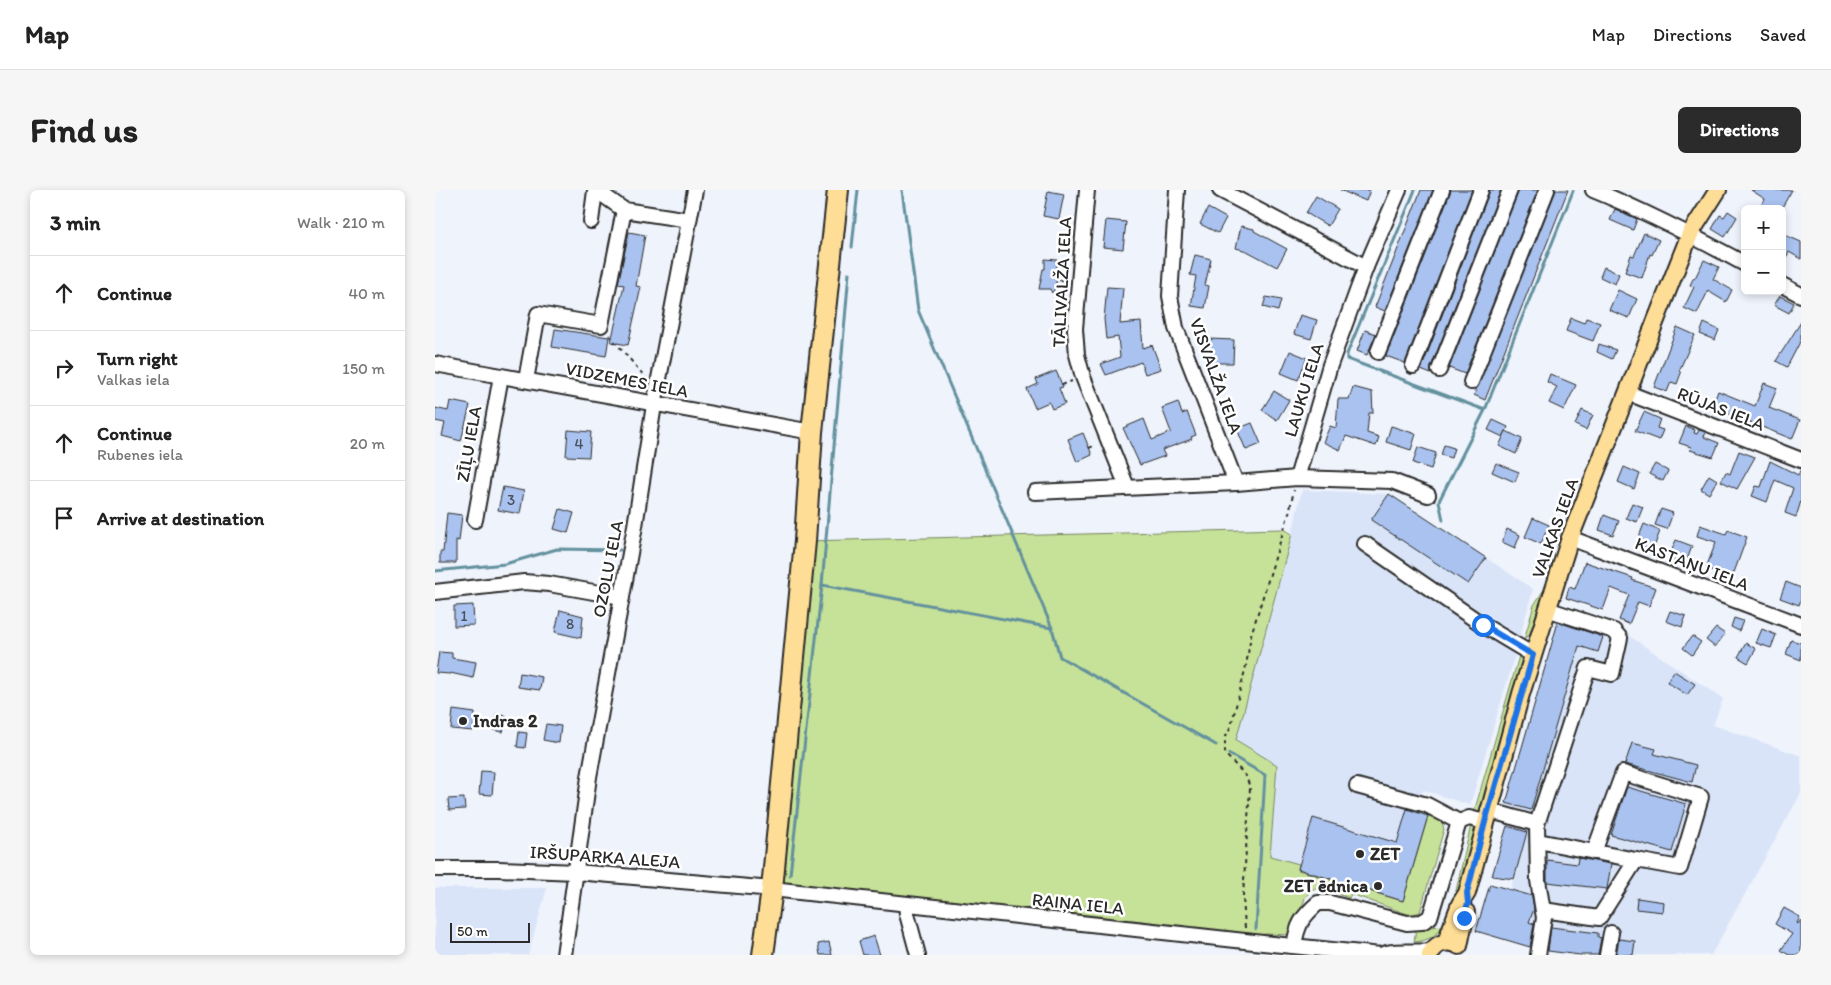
<!DOCTYPE html>
<meta charset="utf-8">
<style>
body{margin:0;font-family:Itim,sans-serif;background:#f6f6f6;color:#222}
.controls{position:absolute;right:15px;top:15px;display:grid;overflow:hidden;border-radius:8px;box-shadow:0 2px 8px #0003}
.controls button{width:45px;height:45px;display:grid;place-items:center;padding:0;border:0;border-bottom:1px solid #e0e0e0;background:#fff;color:#222;font:25px sans-serif}
.scale{position:absolute;left:15px;bottom:12px;width:80px;box-sizing:border-box;padding-left:5px;border:2px solid #2b2b2b;border-top:0;font-size:14px;line-height:18px;white-space:nowrap;color:#2b2b2b;-webkit-text-stroke:4px #fff;paint-order:stroke}
.stop{position:absolute;width:15px;height:15px;margin:-11px;border:4px solid #1a73e8;border-radius:50%;background:#fff}
.stop.end{background:#1a73e8;border-color:#fff;box-shadow:0 1px 5px #0008}
.list{margin:0;padding:0;list-style:none}
h2{display:flex;justify-content:space-between;align-items:center;height:65px;margin:0;padding:0 20px;font-size:21px}
h2 small{font-size:16px;font-weight:400;color:#767676}
.list li{display:grid;grid-template-columns:32px 1fr auto;gap:15px;align-items:center;box-sizing:border-box;height:75px;padding:0 20px;border-top:1px solid #e0e0e0}
.list b{display:block;font-size:19px;white-space:nowrap}
.list p{margin:0;font-size:16px;white-space:nowrap;color:#767676}
.list em{font-size:16px;font-style:normal;color:#767676}
.icon{flex:none;width:28px;height:28px;fill:none;stroke:currentColor;stroke-width:2;stroke-linecap:round;stroke-linejoin:round}
.map{position:relative;flex:none;width:1366px;height:765px;overflow:hidden;border-radius:8px}
header{display:flex;align-items:center;gap:30px;box-sizing:border-box;height:70px;padding:0 25px;background:#fff;border-bottom:1px solid #e0e0e0}
header strong{font-size:24px}
nav{display:flex;gap:28px;margin-inline-start:auto;font-size:18px}
.intro{display:flex;align-items:center;justify-content:space-between;box-sizing:border-box;height:120px;padding:0 30px}
h1{margin:0;font-size:35px}
.button{padding:12px 22px;border-radius:8px;background:#2b2b2b;color:#fff;font-size:18px;font-weight:700}
main{display:flex;gap:30px;padding:0 30px}
aside{flex:1;background:#fff;border-radius:8px;box-shadow:0 2px 8px #0003}
.map>svg:first-child{display:block}
.built{fill:#d9e4f8}
.green{fill:#c6e198;stroke:#788662}
.lines{fill:none;stroke-linecap:round;stroke-linejoin:round}
.stream{stroke:#64919e;stroke-width:3}
.building{fill:#a9c2ef;stroke:#2b2b2b}
.minor-casing{stroke:#2b2b2b;stroke-width:18}
.major-casing{stroke:#2b2b2b;stroke-width:20}
.highway-casing{stroke:#2b2b2b;stroke-width:24}
.path{stroke:#2b2b2b;stroke-width:2;stroke-dasharray:4 4;stroke-linecap:butt}
.minor{stroke:#fff;stroke-width:14}
.major{stroke:#fedd96;stroke-width:16}
.highway{stroke:#fedd96;stroke-width:20}
.route{stroke:#1a73e8;stroke-width:6}
.poi-dot{fill:#2b2b2b;stroke:#fff;stroke-width:2}
.labels{text-anchor:middle;dominant-baseline:central;stroke-width:5;stroke-linejoin:round;paint-order:stroke}
.number-label{font-size:15px;fill:#4a515c}
.street-label{font-size:18px;fill:#2b2b2b;stroke:#fff}
.poi-label{font-size:18px;font-weight:bold;fill:#2b2b2b;stroke:#fff;text-anchor:start}
</style>
<header>
<strong>Map</strong>
<nav><a>Map</a><a>Directions</a><a>Saved</a></nav>
</header>
<div class="intro"><h1>Find us</h1><a class="button">Directions</a></div>
<main>
<aside>
<h2>3 min<small>Walk · 210 m</small></h2>
<ul class="list">
<li><svg class="icon" aria-label="ahead" viewBox="0 0 24 24"><path d="M12 20V5M6 11l6-6 6 6"/></svg><div><b>Continue</b></div><em>40 m</em></li>
<li><svg class="icon" aria-label="right" viewBox="0 0 24 24"><path d="M7 20v-9h11M14 6l5 5-5 5"/></svg><div><b>Turn right</b><p>Valkas iela</p></div><em>150 m</em></li>
<li><svg class="icon" aria-label="ahead" viewBox="0 0 24 24"><path d="M12 20V5M6 11l6-6 6 6"/></svg><div><b>Continue</b><p>Rubenes iela</p></div><em>20 m</em></li>
<li><svg class="icon" aria-label="arrive" viewBox="0 0 24 24"><path d="M6 21V4h12l-3 4 3 4H6"/></svg><div><b>Arrive at destination</b></div></li>
</ul>
</aside>
<div class="map">
<svg width="1366" height="765" viewBox="0 0 1366 765">
<rect width="100%" height="100%" fill="#eef3fc"/>
<filter id="ink" filterUnits="userSpaceOnUse"><feTurbulence type="fractalNoise" baseFrequency=".02" numOctaves="2"/><feDisplacementMap in="SourceGraphic" scale="10" xChannelSelector="R" yChannelSelector="G"/><feConvolveMatrix kernelMatrix="1 2 1 2 8 2 1 2 1" color-interpolation-filters="sRGB"/></filter>
<g filter="url(#ink)">
<g class="built">
<path d="M867,300L954,304L1098,399L1085,447L1079,448L1075,461L1080,465L1035,615L988,600L982,622L972,620L962,653L878,628L864,674L835,666L842,575L801,550L857,344Z"/>
<path d="M1125,427L1181,437L1288,509L1278,535L1366,566V603L1276,765H1145L1112,761L1113,751L1098,749L1102,735L1068,725L1092,642L1072,636L1071,613Z"/>
<path d="M0,698H112L93,765H0Z"/>
</g>
<g class="green">
<path d="M849,339L857,344L801,550L842,575L835,666L864,674L863,680L968,711L993,626L982,622L983,617C996,622 1006,624 1009,639L985,722L975,725L916,704L914,708L888,699H877L870,708L858,745L829,744L828,753L337,699L370,351Z"/>
<path d="M1108,401H1109L1095,443L1089,450L1099,415Z"/>
<path d="M1084,466L1087,472L1022,706L1016,723L1038,626Z"/>
<path d="M1007,736C1003,746 989,752 979,752L981,738Z"/>
</g>
<g class="lines">
<g class="stream">
<path d="M467,0L483,120L617,438L625,467L781,555"/>
<path d="M980,0L912,164V169L1050,220"/>
<path d="M417,57L423,0"/>
<path d="M1008,330L1004,311L1050,220L1138,1"/>
<path d="M0,381L70,374L122,359L185,360"/>
<path d="M387,395L617,438"/>
<path d="M794,564L830,585L821,739"/>
<path d="M355,685L387,395L414,83"/>
</g>
</g>
<g class="building">
<path d="M905,0H935L931,11Z"/>
<path d="M986,0H998L950,121L940,117Z"/>
<path d="M1016,0H1037L970,173L951,166Z"/>
<path d="M1055,0H1066L996,177V184L986,180Z"/>
<path d="M1084,0H1103L1030,184L1014,178Z"/>
<path d="M1121,0H1133L1050,210L1039,205Z"/>
<path d="M1316,0H1357L1346,19H1324L1330,9Z"/>
<path d="M613,1L629,4L624,29L608,26Z"/>
<path d="M881,6L903,19L893,36L871,23Z"/>
<path d="M773,18L791,28L783,43L765,34Z"/>
<path d="M1180,19L1202,29L1198,40L1175,30Z"/>
<path d="M1293,21L1302,27L1290,47L1277,39L1285,25L1289,27Z"/>
<path d="M671,30L691,32L688,59L668,57Z"/>
<path d="M806,36L819,39V41L852,59L842,77L812,61L801,58Z"/>
<path d="M194,42L210,45L201,96L206,97L193,155L176,152L189,95L183,94Z"/>
<path d="M1209,43L1224,50L1217,65L1215,64L1207,88L1190,82L1196,65L1199,66Z"/>
<path d="M1350,45L1366,52V69L1354,62L1347,76V50Z"/>
<path d="M760,65L776,69L770,95L774,96L770,118L756,116L761,86L755,85Z"/>
<path d="M610,69L622,70L621,97L617,103L615,99H604L608,79H610Z"/>
<path d="M1269,70L1284,77L1278,89L1297,100L1291,112L1273,101L1262,124L1249,118L1259,97L1255,95L1259,87L1260,88Z"/>
<path d="M1169,77L1184,84L1180,94L1165,87Z"/>
<path d="M672,97L688,98L685,134L706,132L708,158L717,155L726,179L710,184L706,172L671,185L666,174L685,167L683,147L671,149L669,129Z"/>
<path d="M1183,100L1202,109L1194,128L1174,120Z"/>
<path d="M1345,106L1359,113L1354,123L1339,115Z"/>
<path d="M831,107L846,110L843,121L828,117Z"/>
<path d="M865,125L882,130L876,149L859,144Z"/>
<path d="M1136,128L1149,133L1151,128L1165,133L1158,151L1131,141Z"/>
<path d="M1366,132V150L1352,177L1341,171Z"/>
<path d="M1269,133L1284,140L1280,150L1265,144Z"/>
<path d="M1242,137L1260,145L1244,181L1246,183L1242,194L1236,192L1232,202L1219,197Z"/>
<path d="M120,139L174,147L171,166L117,157Z"/>
<path d="M930,140L941,144L932,165L922,161Z"/>
<path d="M774,149L799,150L798,173H773Z"/>
<path d="M1164,154L1181,160L1177,169L1162,162Z"/>
<path d="M855,161L872,168L863,190L846,183Z"/>
<path d="M621,181L628,197L624,198L630,214L617,219L614,212L600,218L592,199L603,194L601,189Z"/>
<path d="M1115,184L1141,195L1129,220L1114,213L1122,197L1112,192Z"/>
<path d="M1329,193L1342,198L1334,218L1365,230L1357,249L1277,217L1283,201L1320,216Z"/>
<path d="M918,197L937,202L938,223H934L932,243L944,247L941,256L911,246L905,260L888,252L895,236L901,238L903,209H914Z"/>
<path d="M839,201L854,210L842,230L827,220Z"/>
<path d="M15,211L35,215L26,251L7,246L10,233L0,231V218L13,221Z"/>
<path d="M743,212L747,224L752,222L761,245L756,247L757,249L727,260L730,266L705,275L688,238L709,229L717,250L736,242L727,218Z"/>
<path d="M1147,220L1158,225L1151,240L1140,235Z"/>
<path d="M1209,222L1225,229L1222,238L1228,240L1224,250L1200,241Z"/>
<path d="M1058,230L1073,237L1068,247L1053,240Z"/>
<path d="M817,233L826,254L811,260L802,239Z"/>
<path d="M956,236L981,244L976,260L951,252Z"/>
<path d="M1251,236L1260,240L1259,243L1262,244L1264,240L1271,242L1269,247L1284,253L1278,267L1255,260L1256,257L1244,253Z"/>
<path d="M133,240L156,242L154,267L131,266Z"/>
<path d="M1071,241L1087,249L1081,264L1064,256Z"/>
<path d="M648,243L657,265L642,272L633,249Z"/>
<path d="M1009,255L1019,258L1016,268L1006,265Z"/>
<path d="M983,257L1001,263L996,279L978,273Z"/>
<path d="M1304,261L1320,267L1302,299L1286,291L1291,282L1295,284Z"/>
<path d="M1335,271L1363,285L1366,279V311L1361,327L1350,323L1358,298L1340,290L1332,312L1317,306L1321,296L1326,297Z"/>
<path d="M1061,273L1084,282L1080,292L1057,282Z"/>
<path d="M1220,274L1233,281L1228,291L1214,284Z"/>
<path d="M1189,277L1205,284L1199,299L1183,292Z"/>
<path d="M1274,285L1282,290L1274,304L1266,299Z"/>
<path d="M68,297L89,301L85,324L63,320Z"/>
<path d="M954,304L1051,368L1033,394L936,330Z"/>
<path d="M1197,313L1208,317L1202,332L1191,328Z"/>
<path d="M125,319L139,323L133,343L119,339Z"/>
<path d="M1226,319L1238,323L1232,339L1220,335Z"/>
<path d="M12,323L27,325L24,351L21,350V373H5V362H8Z"/>
<path d="M1169,325L1184,331L1178,345L1164,340Z"/>
<path d="M1098,328L1114,335L1106,354L1090,347Z"/>
<path d="M1209,334L1225,341L1218,360L1201,354Z"/>
<path d="M1265,335L1291,344L1293,340L1312,347L1297,388L1271,378L1281,352L1262,346Z"/>
<path d="M1072,339L1085,345L1080,358L1067,352Z"/>
<path d="M1241,350L1257,356L1250,376L1233,369Z"/>
<path d="M1150,372L1198,388L1197,390L1221,398L1214,416L1203,412L1194,434L1184,430L1194,405L1176,398L1168,420L1131,408L1134,397L1140,399Z"/>
<path d="M1351,392L1366,398V409L1364,415L1345,408Z"/>
<path d="M38,415L39,435L19,436V416Z"/>
<path d="M125,420L148,426L146,448L120,442Z"/>
<path d="M1235,421L1251,426L1247,437L1231,431Z"/>
<path d="M1299,428L1308,431L1304,441L1296,437Z"/>
<path d="M1123,432L1168,447L1163,462L1144,456L1096,620L1071,613Z"/>
<path d="M1281,438L1290,444L1280,457L1271,450Z"/>
<path d="M1327,439L1341,445L1336,458L1321,453Z"/>
<path d="M1257,446L1266,452L1257,465L1248,458Z"/>
<path d="M1356,450L1366,453V470L1351,464Z"/>
<path d="M1311,453L1321,459L1313,473L1303,467Z"/>
<path d="M4,462L17,463V468L41,472L38,488L15,483V484L1,483Z"/>
<path d="M1239,481L1260,494L1252,505L1232,492Z"/>
<path d="M85,483L107,487L105,500L83,497Z"/>
<path d="M18,520L40,523L38,541L16,539Z"/>
<path d="M61,524L72,526L68,542L58,540Z"/>
<path d="M111,534L126,536L124,553L108,550Z"/>
<path d="M84,542L92,543L90,558L82,557Z"/>
<path d="M1197,553L1221,559L1219,564L1261,575L1257,592L1190,574Z"/>
<path d="M46,581L59,582L57,605L44,604Z"/>
<path d="M1192,597L1251,614L1237,662L1176,645Z"/>
<path d="M29,608L30,619L14,620L13,609Z"/>
<path d="M972,619L993,626L968,711L863,679L878,628L962,653Z"/>
<path d="M1072,636L1092,642L1079,689L1057,686Z"/>
<path d="M1143,668L1176,674L1172,699L1112,692V670L1142,674Z"/>
<path d="M1055,694L1097,706L1099,719L1094,732L1099,734L1095,757L1041,741Z"/>
<path d="M1202,708L1229,712L1228,722L1201,719Z"/>
<path d="M1349,718L1365,727L1362,733L1363,734L1366,730V765H1354L1346,760L1357,744L1340,734Z"/>
<path d="M1116,737L1163,743V747L1166,748L1163,765H1145L1113,761Z"/>
<path d="M439,746L445,765H428L424,751Z"/>
<path d="M1184,749L1200,751L1198,765H1181Z"/>
<path d="M394,752L397,765H385L383,754Z"/>
</g>
<g class="lines">
<defs>
<g id="minor">
<path d="M161,0L189,20"/>
<path d="M652,0L640,139L642,165L648,187L692,297"/>
<path d="M742,0L735,106L741,138L801,293"/>
<path d="M785,0L931,77"/>
<path d="M1158,0C1210,21 1260,47 1310,74"/>
<path d="M156,31L160,1"/>
<path d="M1347,95L1366,105"/>
<path d="M943,162L1007,0"/>
<path d="M0,174L377,242"/>
<path d="M978,176L1046,0"/>
<path d="M1004,180L1075,0"/>
<path d="M91,190L103,124L166,135L189,20L254,30"/>
<path d="M1036,192L1112,0"/>
<path d="M1193,203L1366,270"/>
<path d="M862,288L895,175L931,77L964,0"/>
<path d="M600,302L801,293L862,288L957,291L993,305"/>
<path d="M40,330L66,186"/>
<path d="M1135,348L1366,435"/>
<path d="M930,354L1048,435L1098,465"/>
<path d="M0,402L89,392L114,394L187,407"/>
<path d="M1053,620L1102,634"/>
<path d="M1024,632L1034,628L1050,632"/>
<path d="M1103,651L1201,670L1164,728L1108,720"/>
<path d="M1159,662L1188,583L1266,607L1245,678L1201,670"/>
<path d="M0,679H64L141,682L337,699L828,753L946,765C960,759 981,763 996,761"/>
<path d="M471,714L472,724L483,765"/>
<path d="M859,756C862,735 867,727 883,713H895L972,733L987,732L995,727L1024,632L992,615L922,596"/>
<path d="M129,765L154,587L200,336L219,215L260,0"/>
<path d="M1103,765L1109,728L1103,690L1102,634L1153,478L1177,484L1185,448L1179,441L1112,419"/>
<path d="M1172,765L1176,743"/>
</g>
<g id="major">
<path d="M1011,752L1025,714L1032,703L1086,504L1135,348L1255,44L1283,0"/>
<path d="M1024,756L1031,722"/>
<path d="M995,765C1000,754 1009,750 1021,754"/>
</g>
<path id="highway" d="M328,765L337,699L370,351L377,242L403,0"/>
</defs>
<use href="#minor" class="minor-casing"/>
<use href="#major" class="major-casing"/>
<use href="#highway" class="highway-casing"/>
<g class="path">
<path d="M624,90L632,91"/>
<path d="M174,145L211,188"/>
<path d="M627,195L637,191"/>
<path d="M654,258L661,255"/>
<path d="M810,738L808,706L815,598L811,586L790,564V548L796,536L811,476L816,445L854,323L859,300"/>
</g>
<use href="#minor" class="minor"/>
<use href="#major" class="major"/>
<use href="#highway" class="highway"/>
</g>
</g>
<g class="lines" filter="url(#ink)">
<path class="route" d="M1029,728L1033,713L1032,703L1050,632L1098,465L1048,435"/>
</g>
<g class="poi-dot">
<circle cx="28" cy="531" r="5"/>
<circle cx="925" cy="664" r="5"/>
<circle cx="943" cy="696" r="5"/>
</g>
<g class="labels">
<g class="number-label">
<text x="144" y="254">4</text>
<text x="76" y="310">3</text>
<text x="29" y="426">1</text>
<text x="135" y="434">8</text>
</g>
<g class="street-label">
<text transform="translate(627 92) rotate(-87)">TĀLIVALŽA IELA</text>
<text transform="translate(781 186) rotate(70)">VISVALŽA IELA</text>
<text transform="translate(192 190) rotate(11)">VIDZEMES IELA</text>
<text transform="translate(869 200) rotate(-73)">LAUKU IELA</text>
<text transform="translate(1286 219) rotate(21)">RŪJAS IELA</text>
<text transform="translate(34 254) rotate(-80)">ZĪĻU IELA</text>
<text transform="translate(1120 338) rotate(-70)">VALKAS IELA</text>
<text transform="translate(1257 374) rotate(21)">KASTAŅU IELA</text>
<text transform="translate(173 379) rotate(-79)">OZOLU IELA</text>
<text transform="translate(170 667) rotate(4)">IRŠUPARKA ALEJA</text>
<text transform="translate(643 714) rotate(6)">RAIŅA IELA</text>
</g>
<g class="poi-label">
<text x="38" y="531">Indras 2</text>
<text x="935" y="664">ZET</text>
<text x="933" y="696" text-anchor="end">ZET ēdnica</text>
</g>
</g>
</svg>
<div class="controls">
<button>+</button>
<button>−</button>
</div>
<div class="scale">50 m</div>
<div class="stop" style="left:1048px;top:435px"></div>
<div class="stop end" style="left:1029px;top:728px"></div>
</div>
</main>
